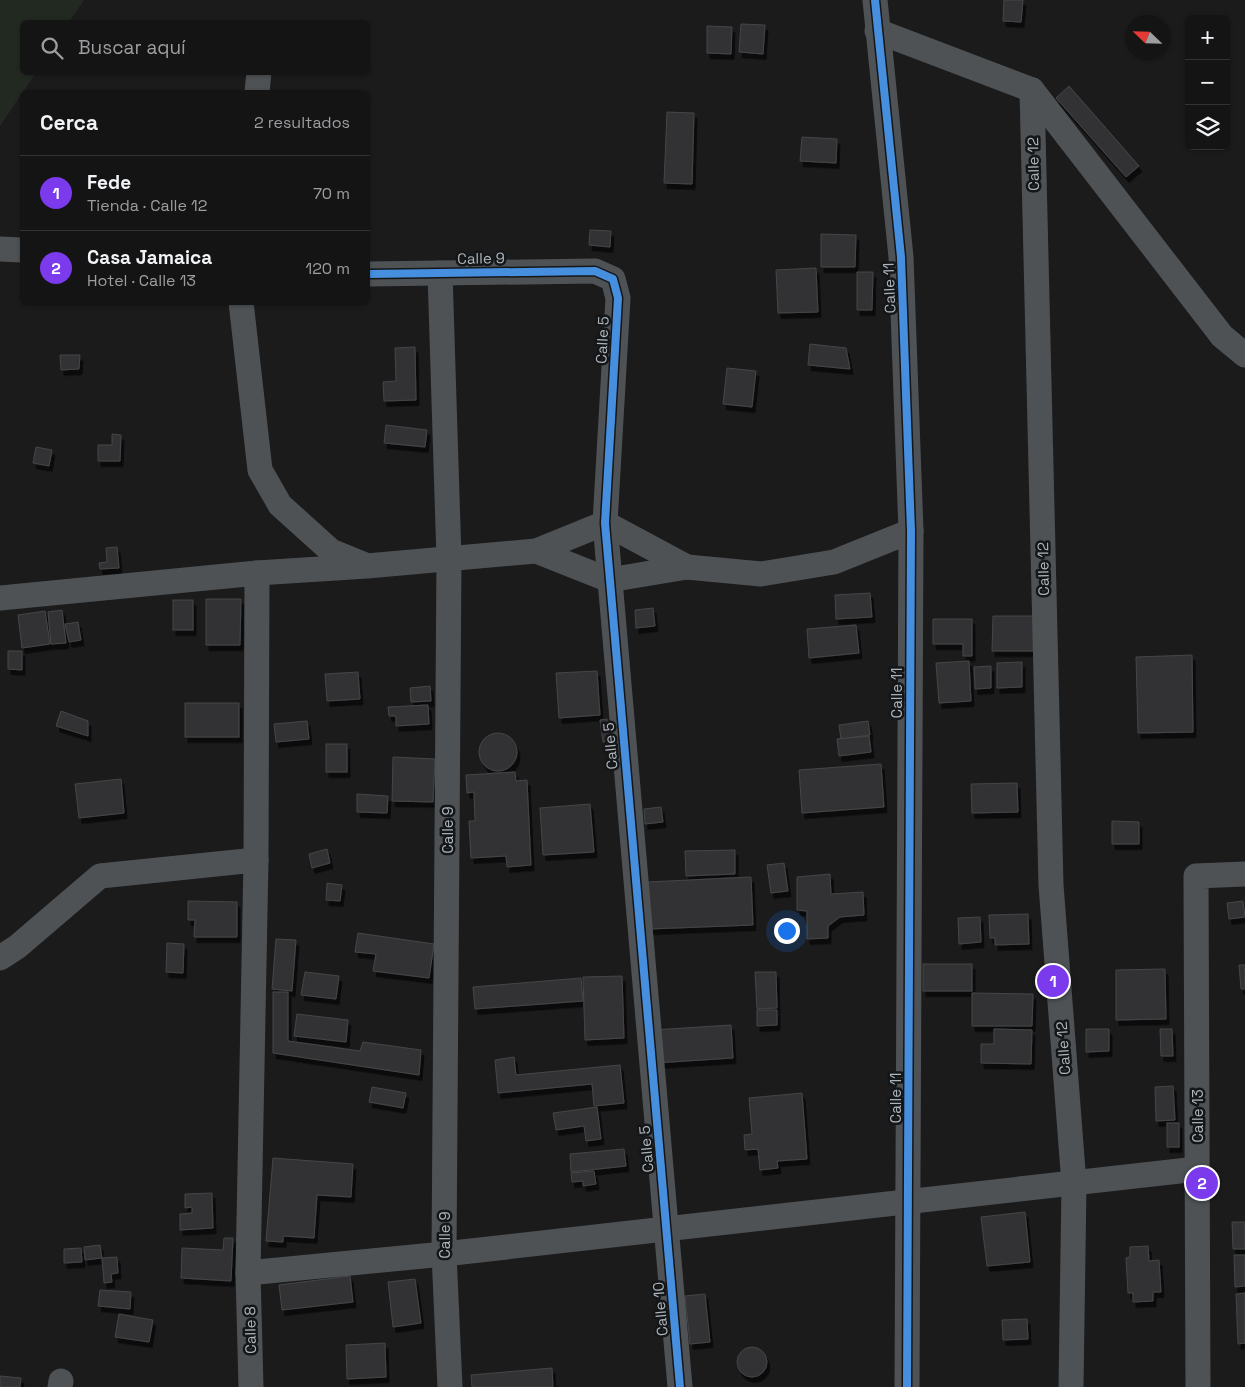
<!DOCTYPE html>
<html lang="es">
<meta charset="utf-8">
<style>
body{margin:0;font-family:"Space Grotesk",sans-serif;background:#1d1d1e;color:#f1f3f6}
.controls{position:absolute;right:15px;top:15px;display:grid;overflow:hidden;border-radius:8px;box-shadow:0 1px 4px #0004}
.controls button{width:45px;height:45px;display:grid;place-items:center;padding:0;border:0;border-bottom:1px solid #333334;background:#141415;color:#f1f3f6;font:25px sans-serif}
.compass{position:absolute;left:1125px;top:15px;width:45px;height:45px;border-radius:50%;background:#141415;box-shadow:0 1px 4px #0004;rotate:293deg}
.you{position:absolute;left:786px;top:930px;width:18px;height:18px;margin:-12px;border:4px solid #fff;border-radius:50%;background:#1a73e8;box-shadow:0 0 0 8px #1a73e833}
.badge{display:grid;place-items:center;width:32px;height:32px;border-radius:50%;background:#7c3aed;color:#fff;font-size:16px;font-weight:700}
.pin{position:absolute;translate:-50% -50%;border:2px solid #fff;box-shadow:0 1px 5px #0006}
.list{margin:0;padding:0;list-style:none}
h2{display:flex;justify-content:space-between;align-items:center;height:65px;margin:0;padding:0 20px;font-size:21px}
h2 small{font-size:16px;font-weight:400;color:#9d9ea0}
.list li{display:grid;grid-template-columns:32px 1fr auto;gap:15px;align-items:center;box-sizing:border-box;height:75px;padding:0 20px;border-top:1px solid #333334}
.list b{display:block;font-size:19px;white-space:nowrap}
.list p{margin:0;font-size:16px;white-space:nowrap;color:#9d9ea0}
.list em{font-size:16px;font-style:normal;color:#9d9ea0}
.icon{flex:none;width:28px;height:28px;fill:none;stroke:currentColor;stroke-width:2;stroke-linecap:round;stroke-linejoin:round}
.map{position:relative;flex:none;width:1245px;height:1387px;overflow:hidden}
.search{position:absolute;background:#141415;box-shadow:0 1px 4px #0004;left:20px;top:20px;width:350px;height:55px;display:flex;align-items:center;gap:12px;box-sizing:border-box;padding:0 18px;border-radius:8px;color:#9d9ea0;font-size:19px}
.panel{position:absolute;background:#141415;box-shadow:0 1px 4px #0004;left:20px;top:90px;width:350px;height:215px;border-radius:8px}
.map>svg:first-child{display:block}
.green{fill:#212921}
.building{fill:#333334;stroke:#444648;filter:url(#shadow)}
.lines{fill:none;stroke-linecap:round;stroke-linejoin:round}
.street{stroke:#4f5255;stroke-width:25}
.cycleway-casing{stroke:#151618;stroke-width:11}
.cycleway{stroke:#468fdf;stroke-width:8}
.labels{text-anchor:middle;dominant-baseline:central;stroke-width:5;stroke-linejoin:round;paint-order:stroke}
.street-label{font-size:15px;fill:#acb5bc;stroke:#151618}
</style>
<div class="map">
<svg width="1245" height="1387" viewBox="0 0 1245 1387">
<defs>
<filter id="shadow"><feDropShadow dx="3" dy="5.5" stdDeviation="0" flood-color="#0009"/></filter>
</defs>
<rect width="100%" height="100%" fill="#1b1b1c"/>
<path class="green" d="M0,0H84L69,22H22V72L36,73L0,126Z"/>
<g class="building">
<path d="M1004,0H1023L1021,22L1003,21Z"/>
<path d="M741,24L765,25L763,54L739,52Z"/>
<path d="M707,26L732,27L731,54L707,53Z"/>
<path d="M1069,86L1139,166L1126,177L1056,98Z"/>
<path d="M667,112L694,113L692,184L664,183Z"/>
<path d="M802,137L837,139L836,163L800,161Z"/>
<path d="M590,230L611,231L610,247L589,245Z"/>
<path d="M821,234L856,235L855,267H821Z"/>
<path d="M816,268L818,312L778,313L776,270Z"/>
<path d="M857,272H873L872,310H857Z"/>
<path d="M810,344L846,348L850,369L808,365Z"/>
<path d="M415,347L416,400L384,401L383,382L396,381L395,348Z"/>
<path d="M60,355H80L79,369L61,370Z"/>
<path d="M727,368L756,371L752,407L723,404Z"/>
<path d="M386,425L427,430L425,447L384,443Z"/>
<path d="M112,434L121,435L120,461H98V445H112Z"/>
<path d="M36,447L52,450L49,466L33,463Z"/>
<path d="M117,547L119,568L100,569L99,563L107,562L106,548Z"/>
<path d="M870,593L872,617L836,619L835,595Z"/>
<path d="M206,599H241L240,645H206Z"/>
<rect x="173" y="600" width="20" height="30"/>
<path d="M653,608L655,626L636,628L635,610Z"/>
<path d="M62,610L66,643L51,644L48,612Z"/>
<path d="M45,611L50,644L22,648L18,615Z"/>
<path d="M993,616H1038L1037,651H992Z"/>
<path d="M933,619H972V656H963V644H933Z"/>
<path d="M78,622L81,640L69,642L65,624Z"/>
<path d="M856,625L859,653L809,658L807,629Z"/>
<path d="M8,651H22V670L8,669Z"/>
<path d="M1192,655L1193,732L1138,733L1136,657Z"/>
<path d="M969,661L971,701L939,703L936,663Z"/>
<path d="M1022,662V687L997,688V663Z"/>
<path d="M991,666V688L975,689L974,667Z"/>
<path d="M597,671L600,715L559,718L556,673Z"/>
<path d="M358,672L360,699L327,701L325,674Z"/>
<path d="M430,686L431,701L411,702L410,688Z"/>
<rect x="185" y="703" width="54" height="34"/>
<path d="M428,705L429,724L396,726V716H389L388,707Z"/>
<path d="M61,711L88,721V736L56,726Z"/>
<path d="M607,719L610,740L603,742L600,720Z"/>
<path d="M307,721L309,739L276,742L274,724Z"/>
<path d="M868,721L870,735L841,739L839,725Z"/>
<circle cx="498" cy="752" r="19"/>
<path d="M869,736L871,752L839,756L837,739Z"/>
<rect x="326" y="744" width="21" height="28"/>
<path d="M393,757L435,759L433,802L392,801Z"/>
<path d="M881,764L884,807L802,813L799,770Z"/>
<path d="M515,772L516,781L527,780L531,865L507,867L506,856L471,858L469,821H475L474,792L467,793L466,775Z"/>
<path d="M121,779L124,813L79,818L75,784Z"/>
<path d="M1017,783L1018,812L972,813L971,784Z"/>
<path d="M357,794L388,796L387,813L357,812Z"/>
<path d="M590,804L594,852L543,855L540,808Z"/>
<path d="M661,807L663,822L645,824L644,809Z"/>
<path d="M1112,821L1139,822V844H1112Z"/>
<path d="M327,849L330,863L312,868L309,854Z"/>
<path d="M735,850V874L686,876L685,851Z"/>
<path d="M784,863L788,891L771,893L767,865Z"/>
<path d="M830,874L831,894L863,892L864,915L840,917L828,926V938L807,939V911L797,910V877Z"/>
<path d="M751,877L753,925L650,929L648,882Z"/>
<path d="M327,883L342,885L340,901L326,900Z"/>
<path d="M188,901L237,902V937H194L195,920H188Z"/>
<path d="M1243,901L1245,917L1229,919L1227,903Z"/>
<path d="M1028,914L1029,944L995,945V938H990L989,915Z"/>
<path d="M980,917L981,942L959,944L958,918Z"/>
<path d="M358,933L434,944L429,978L373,971L376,954L355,952Z"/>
<path d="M276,939L296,940L292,991L272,989Z"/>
<path d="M167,943L184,944L183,973L166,972Z"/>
<rect x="923" y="964" width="49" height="27"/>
<path d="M1239,965H1245V989H1241Z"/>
<path d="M1165,969L1166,1019L1116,1020V970Z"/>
<path d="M305,972L339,976L336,999L301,995Z"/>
<path d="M755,972H776L777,1008L757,1009Z"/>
<path d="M622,976L624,1038L585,1040L583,977Z"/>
<path d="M581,978L583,1001L475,1009L473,987Z"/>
<path d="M273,992H288V1041L360,1051L363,1042L421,1050L419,1075L273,1053Z"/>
<path d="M972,993L1033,994L1032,1026H972Z"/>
<path d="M757,1010H777V1025L757,1026Z"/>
<path d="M297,1014L348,1020L346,1042L294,1036Z"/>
<path d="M731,1025L733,1058L655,1063L653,1030Z"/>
<path d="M994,1029L1032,1030L1031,1064L981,1063V1044H994Z"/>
<path d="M1086,1029H1109V1051L1086,1052Z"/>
<path d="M1160,1029H1172L1173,1056H1161Z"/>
<path d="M514,1057L516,1075L620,1065L624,1103L594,1106L592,1084L498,1093L495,1060Z"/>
<path d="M1173,1086L1175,1120L1156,1121L1155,1087Z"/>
<path d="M372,1087L406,1093L403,1108L369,1102Z"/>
<path d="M802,1093L807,1159L777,1161L778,1168L760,1170L758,1149L745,1150L744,1135L752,1134L749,1098Z"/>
<path d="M597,1107L601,1139L586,1141L584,1126L556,1130L553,1113Z"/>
<rect x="1167" y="1123" width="12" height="24"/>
<path d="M624,1149L626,1166L571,1172L570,1154Z"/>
<path d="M273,1158L353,1164L351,1197L317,1195L314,1238L283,1236V1242L266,1241Z"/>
<path d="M594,1171L596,1184L583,1186V1181L572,1182L571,1173Z"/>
<path d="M212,1193L213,1228L180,1230V1214L192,1213V1207L185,1208V1194Z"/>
<path d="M1025,1212L1030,1262L987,1266L981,1217Z"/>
<path d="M1232,1222H1245V1249H1233Z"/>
<path d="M224,1238H233L231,1281L181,1278L182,1248L223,1250Z"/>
<path d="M100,1245L102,1258L85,1260L84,1247Z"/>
<path d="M1148,1246L1149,1261L1159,1260L1161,1292H1153V1301L1133,1302V1293H1128L1126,1258L1130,1257V1247Z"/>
<path d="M81,1248L82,1262L64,1263V1249Z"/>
<path d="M1234,1255H1245V1286L1235,1287Z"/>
<path d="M117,1257L118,1273L111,1274L112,1282L104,1283L102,1258Z"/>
<path d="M350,1276L353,1302L282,1310L279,1285Z"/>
<path d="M415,1279L421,1323L393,1327L388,1282Z"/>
<path d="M100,1290L131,1292L130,1309L98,1306Z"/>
<path d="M1245,1293V1343L1238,1344L1236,1294Z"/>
<path d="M705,1294L710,1342L690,1344L685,1296Z"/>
<path d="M119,1314L153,1320L149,1342L115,1337Z"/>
<path d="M1027,1319L1028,1339L1003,1340L1002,1320Z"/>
<path d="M385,1343L386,1377L347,1379L346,1345Z"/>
<circle cx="752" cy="1362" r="15"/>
<path d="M552,1368L553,1387H472L471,1375Z"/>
<path d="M0,1376L21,1378L20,1387H0Z"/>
</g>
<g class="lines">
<g class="street">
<path d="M875,0L901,257L911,531L907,1387"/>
<path d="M877,31L1032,90"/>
<path d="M1032,90L1051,885L1074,1184L1071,1387"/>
<path d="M1032,90L1222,336L1245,355"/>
<path d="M257,92L259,72"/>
<path d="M0,249L22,250"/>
<path d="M440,273L449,559L444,1254L450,1387"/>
<path d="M368,274L595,271L613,279L618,298L605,523L680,1387"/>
<path d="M241,302L260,470L280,505L331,551L363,564"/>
<path d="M536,551L609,580L687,567L761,574L834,562L911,531"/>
<path d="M0,598L257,573L367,566L536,551L605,523L687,567"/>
<path d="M0,958L17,947L100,876L256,860"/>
<path d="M248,1273L444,1254L1197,1169"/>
<path d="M60,1387L61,1381"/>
<path d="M251,1387L248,1273L256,860L257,573"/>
<path d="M1198,1387L1196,876L1245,874"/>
</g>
<defs>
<g id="cycleway">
<path d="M875,0L901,257L911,531L907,1387"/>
<path d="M368,274L595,271L613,279L618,298L605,523L680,1387"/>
</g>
</defs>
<use href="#cycleway" class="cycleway-casing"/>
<use href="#cycleway" class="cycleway"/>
</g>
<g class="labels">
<g class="street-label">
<text transform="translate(1033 164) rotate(-91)">Calle 12</text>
<text transform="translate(481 258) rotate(-1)">Calle 9</text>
<text transform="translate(889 288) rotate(-92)">Calle 11</text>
<text transform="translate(602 340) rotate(-87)">Calle 5</text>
<text transform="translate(1043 569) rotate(-91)">Calle 12</text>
<text transform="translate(896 693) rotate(-90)">Calle 11</text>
<text transform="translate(610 746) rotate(-95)">Calle 5</text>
<text transform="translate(447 830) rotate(-90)">Calle 9</text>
<text transform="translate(1063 1048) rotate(-94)">Calle 12</text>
<text transform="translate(895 1098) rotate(-90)">Calle 11</text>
<text transform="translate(1197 1116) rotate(-90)">Calle 13</text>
<text transform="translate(646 1149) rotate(-95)">Calle 5</text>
<text transform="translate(444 1235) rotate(-90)">Calle 9</text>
<text transform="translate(660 1309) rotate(-95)">Calle 10</text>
<text transform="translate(250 1330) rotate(-91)">Calle 8</text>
</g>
</g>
</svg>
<div class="controls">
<button>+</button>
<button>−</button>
<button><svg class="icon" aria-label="layers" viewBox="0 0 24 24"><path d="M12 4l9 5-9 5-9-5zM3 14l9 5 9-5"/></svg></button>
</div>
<svg class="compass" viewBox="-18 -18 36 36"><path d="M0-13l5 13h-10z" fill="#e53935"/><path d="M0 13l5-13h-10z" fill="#9d9ea0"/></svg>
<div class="you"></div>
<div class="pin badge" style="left:1053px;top:981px">1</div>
<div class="pin badge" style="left:1202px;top:1183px">2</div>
<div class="search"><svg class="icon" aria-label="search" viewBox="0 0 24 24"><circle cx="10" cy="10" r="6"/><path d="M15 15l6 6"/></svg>Buscar aquí</div>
<section class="panel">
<h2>Cerca<small>2 resultados</small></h2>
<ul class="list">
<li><span class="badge">1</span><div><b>Fede</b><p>Tienda · Calle 12</p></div><em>70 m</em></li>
<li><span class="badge">2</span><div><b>Casa Jamaica</b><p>Hotel · Calle 13</p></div><em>120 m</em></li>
</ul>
</section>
</div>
